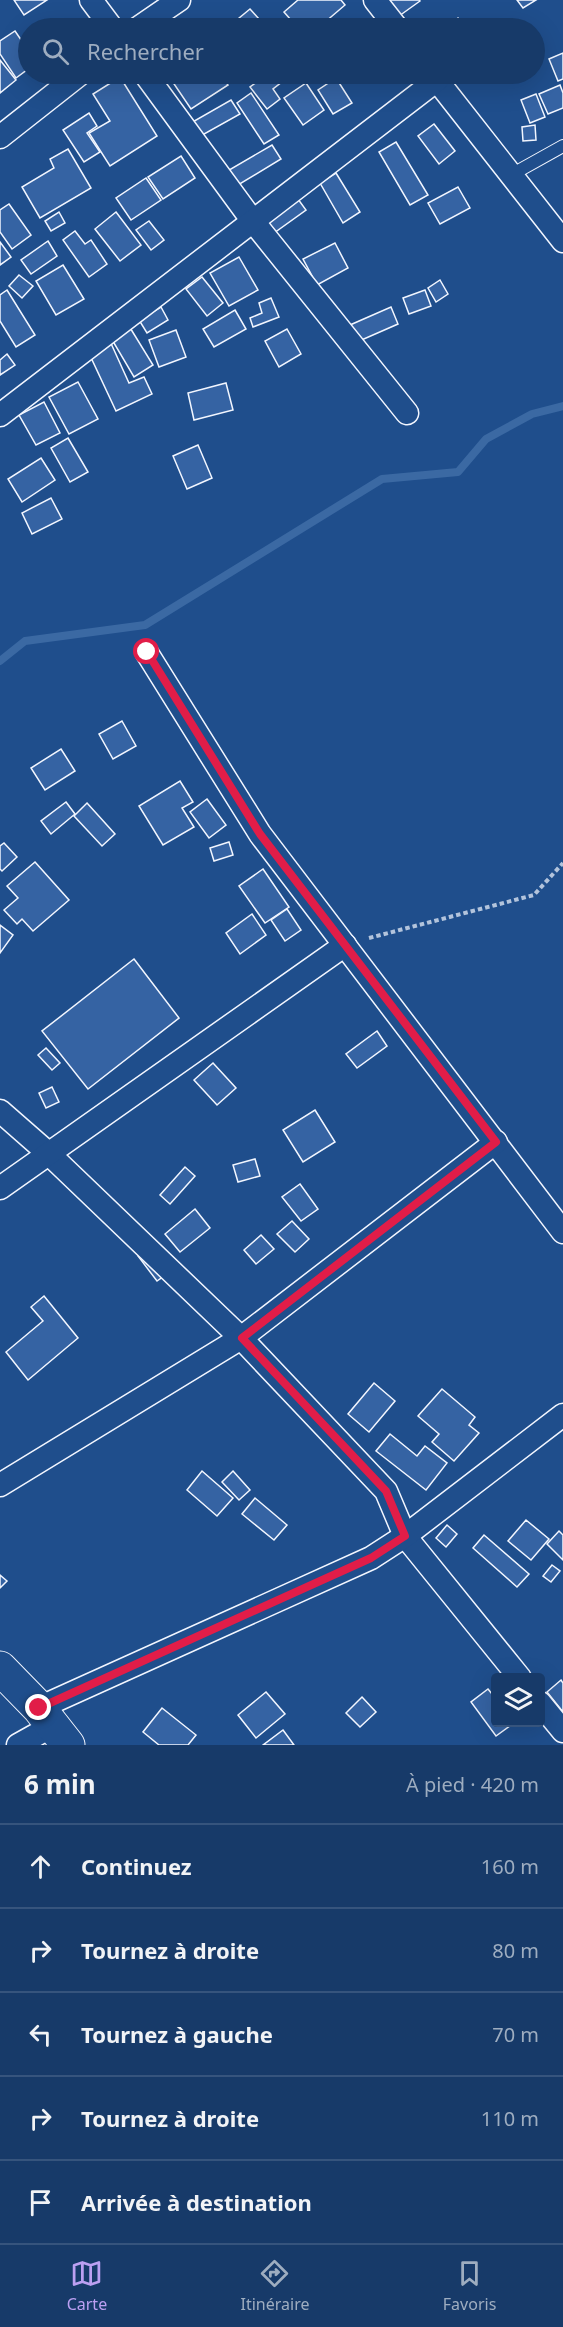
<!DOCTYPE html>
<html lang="fr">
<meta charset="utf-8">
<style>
body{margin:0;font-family:"Noto Sans",sans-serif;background:#244571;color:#f1f3f6}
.controls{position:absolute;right:18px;bottom:18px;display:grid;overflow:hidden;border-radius:6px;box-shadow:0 6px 24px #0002}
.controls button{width:54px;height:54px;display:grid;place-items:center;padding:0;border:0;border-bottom:2px solid #36547d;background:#173a69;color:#f1f3f6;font:30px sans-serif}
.stop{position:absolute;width:18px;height:18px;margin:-14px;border:4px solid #e11d48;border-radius:50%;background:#fff}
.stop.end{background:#e11d48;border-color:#fff;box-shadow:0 2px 6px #0008}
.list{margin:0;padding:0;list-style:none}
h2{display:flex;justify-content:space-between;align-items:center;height:78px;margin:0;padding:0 24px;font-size:26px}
h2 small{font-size:20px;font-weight:400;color:#9eadc0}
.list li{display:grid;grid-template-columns:39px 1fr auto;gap:18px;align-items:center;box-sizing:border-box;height:84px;padding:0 24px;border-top:2px solid #36547d}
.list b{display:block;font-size:22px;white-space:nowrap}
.list em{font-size:20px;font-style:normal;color:#9eadc0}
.icon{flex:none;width:33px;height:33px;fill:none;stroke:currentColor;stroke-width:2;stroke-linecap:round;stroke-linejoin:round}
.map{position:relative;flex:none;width:563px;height:1745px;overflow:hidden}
.search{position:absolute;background:#173a69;box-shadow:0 6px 24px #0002;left:18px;right:18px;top:18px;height:66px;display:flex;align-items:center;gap:15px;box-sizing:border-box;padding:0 21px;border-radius:33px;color:#9eadc0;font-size:22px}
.sheet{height:498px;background:#173a69}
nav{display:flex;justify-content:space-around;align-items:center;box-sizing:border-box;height:84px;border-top:2px solid #36547d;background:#173a69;font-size:16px;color:#9eadc0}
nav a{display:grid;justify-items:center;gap:3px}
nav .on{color:#bca0f2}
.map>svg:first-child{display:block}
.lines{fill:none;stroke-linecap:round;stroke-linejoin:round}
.stream{stroke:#3b69a3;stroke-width:8}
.building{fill:#3563a3;stroke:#f2f6ff;stroke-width:1.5}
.lane-casing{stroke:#f2f6ff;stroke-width:14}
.street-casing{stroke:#f2f6ff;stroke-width:25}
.secondary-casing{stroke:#f2f6ff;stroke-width:35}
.path{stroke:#b3c4dc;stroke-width:4;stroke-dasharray:4.5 3;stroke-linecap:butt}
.lane{stroke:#1f4e8c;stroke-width:12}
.street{stroke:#1f4e8c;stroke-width:22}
.secondary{stroke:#1f4e8c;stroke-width:33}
.route{stroke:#e11d48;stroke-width:8}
</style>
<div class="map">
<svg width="563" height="1745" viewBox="0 0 563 1745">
<rect width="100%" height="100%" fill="#1f4e8c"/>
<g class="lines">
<path class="stream" d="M0,661L25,641L145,625L382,479L458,472L486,439L532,414L563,406"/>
</g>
<g class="building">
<path d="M14,0H47L24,15Z"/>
<path d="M298,0H341L345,5L318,28H298L284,12Z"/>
<path d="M387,0H419L420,1L399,16Z"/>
<path d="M517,0H536L523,8Z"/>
<path d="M250,9L267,28H227Z"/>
<path d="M458,18L467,28H446Z"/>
<path d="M15,31L28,50V69L16,78L0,54V41Z"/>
<path d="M563,53V79L558,81L549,59Z"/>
<path d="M0,60L16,80L0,93Z"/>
<path d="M177,74H220L228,85L191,109L170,78Z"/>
<path d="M268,74H284L287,78L273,89L280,99L267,109L250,87Z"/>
<path d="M355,74H370L363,81Z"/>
<path d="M120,77L157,136L110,166L89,133L110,121L93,94Z"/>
<path d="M336,78L352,103L333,114L318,90Z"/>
<path d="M306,83L324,110L303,125L284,98Z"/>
<path d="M560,85L563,93V108L548,114L539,94Z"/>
<path d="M251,93L279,135L264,144L237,103Z"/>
<path d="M536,94L545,117L530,123L521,100Z"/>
<path d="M231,100L240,114L197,138L189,124Z"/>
<path d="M89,113L97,126L87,133L100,152L84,162L63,130Z"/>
<path d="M434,124L455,151L439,164L418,136Z"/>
<path d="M535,125L536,140L523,141L522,127Z"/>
<path d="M396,142L428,195L410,205L379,152Z"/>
<path d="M272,145L281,159L233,188L224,173Z"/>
<path d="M68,149L91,188L40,218L22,187L54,168L50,159Z"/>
<path d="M181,156L195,178L163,199L148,177Z"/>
<path d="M336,173L360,212L343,223L320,183Z"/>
<path d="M146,178L161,200L131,220L116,198Z"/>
<path d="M458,187L470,208L440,224L428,203Z"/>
<path d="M295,195L306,210L274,233L263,218Z"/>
<path d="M9,204L31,235L12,249L0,232V210Z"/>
<path d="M59,212L65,223L51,231L45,221Z"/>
<path d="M116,212L141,245L120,261L95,229Z"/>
<path d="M149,221L164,240L151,250L136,230Z"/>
<path d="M75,231L85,244L91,240L107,264L89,277L63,240Z"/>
<path d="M48,241L57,256L31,274L21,260Z"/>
<path d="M0,242L11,257L0,265Z"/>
<path d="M335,243L348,268L317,285L303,259Z"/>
<path d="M239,257L258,290L229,306L210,273Z"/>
<path d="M63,265L84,299L56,315L36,281Z"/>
<path d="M19,275L33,286L22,298L9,286Z"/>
<path d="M202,277L223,303L207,316L186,289Z"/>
<path d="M440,280L448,294L436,302L428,288Z"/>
<path d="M7,290L35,335L16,347L0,321V295Z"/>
<path d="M425,290L431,306L409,314L403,298Z"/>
<path d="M271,298L279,317L253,327L250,318L262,313L259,303Z"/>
<path d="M161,307L168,320L147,333L139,320Z"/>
<path d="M391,307L398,324L357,342L350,325Z"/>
<path d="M235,310L246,329L214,347L203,329Z"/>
<path d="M129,326L153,365L134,377L111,338Z"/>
<path d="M287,329L301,354L279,367L265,341Z"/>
<path d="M176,330L186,357L159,367L149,340Z"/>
<path d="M109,339L129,383L144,377L152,394L116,411L87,349Z"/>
<path d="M7,354L15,365L0,375V360Z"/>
<path d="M78,382L98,419L69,434L49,397Z"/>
<path d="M226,383L233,410L194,420L188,393Z"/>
<path d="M44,402L60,433L36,445L19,415Z"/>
<path d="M68,438L88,472L70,482L51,448Z"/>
<path d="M198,445L212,478L187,489L173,456Z"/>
<path d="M41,458L55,480L22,502L8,479Z"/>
<path d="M51,498L62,519L32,534L22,513Z"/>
<path d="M122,721L136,746L113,759L99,734Z"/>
<path d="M61,749L75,771L45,790L31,768Z"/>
<path d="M180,781L193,802L182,808L194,827L163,845L139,806Z"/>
<path d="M207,799L226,825L209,838L190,812Z"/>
<path d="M66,802L75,814L51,834L41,821Z"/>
<path d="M87,803L115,834L102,846L74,816Z"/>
<path d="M229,842L233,855L214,861L210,848Z"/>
<path d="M4,843L17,857L2,871L0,869V846Z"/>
<path d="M35,862L69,900L33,931L22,919L17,924L4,910L18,898L7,886Z"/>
<path d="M263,869L289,907L265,923L239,886Z"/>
<path d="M287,909L301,930L285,941L271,920Z"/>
<path d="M252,914L266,935L240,954L226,933Z"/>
<path d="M0,925L13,935L0,953Z"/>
<path d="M134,959L179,1018L88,1089L42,1031Z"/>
<path d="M377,1031L387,1046L357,1068L346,1054Z"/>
<path d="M46,1048L60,1063L52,1070L38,1055Z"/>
<path d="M213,1063L236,1088L217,1105L194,1080Z"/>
<path d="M52,1087L59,1102L46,1108L39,1093Z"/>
<path d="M315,1110L335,1142L303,1162L283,1130Z"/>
<path d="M255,1159L260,1176L238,1182L233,1165Z"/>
<path d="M185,1167L195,1176L170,1204L160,1195Z"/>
<path d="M300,1184L318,1209L301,1221L282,1197Z"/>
<path d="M195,1209L210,1228L180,1252L165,1234Z"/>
<path d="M292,1221L309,1239L295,1252L277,1234Z"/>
<path d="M261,1235L274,1249L256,1264L244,1250Z"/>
<path d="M152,1245L171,1271L157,1281L138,1256Z"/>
<path d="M44,1296L78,1338L28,1380L6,1352L43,1321L31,1307Z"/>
<path d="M374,1383L395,1401L369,1432L348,1414Z"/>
<path d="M442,1389L475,1417L469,1425L479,1433L454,1461L432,1442L439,1434L418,1416Z"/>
<path d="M390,1434L417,1456L425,1446L447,1463L426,1490L376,1451Z"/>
<path d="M202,1471L233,1498L217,1516L187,1490Z"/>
<path d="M233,1471L250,1490L239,1500L222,1482Z"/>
<path d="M255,1498L287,1525L274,1540L242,1514Z"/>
<path d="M526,1520L549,1539L531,1560L508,1541Z"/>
<path d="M447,1525L457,1534L446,1547L436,1538Z"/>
<path d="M559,1531L563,1535V1560L547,1544Z"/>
<path d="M484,1535L529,1574L517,1587L473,1548Z"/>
<path d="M552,1565L560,1571L551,1582L543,1576Z"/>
<path d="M0,1575L7,1581L0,1588Z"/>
<path d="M561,1680L563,1683V1712L547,1692Z"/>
<path d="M488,1689L496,1699V1722L514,1723L496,1736L471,1702Z"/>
<path d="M266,1692L285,1714L256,1738L238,1715Z"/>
<path d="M362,1697L376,1712L360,1727L346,1713Z"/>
<path d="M162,1708L196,1735L188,1745H159L143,1732Z"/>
<path d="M283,1730L294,1745H263Z"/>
</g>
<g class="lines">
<defs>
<path id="lane" d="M511,175L563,146"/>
<g id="street">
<path d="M91,0L112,28"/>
<path d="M375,0L397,28"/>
<path d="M138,28L179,0"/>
<path d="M145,74L252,220L407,413"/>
<path d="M432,74L563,241"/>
<path d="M0,137L80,74"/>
<path d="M0,415L437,80"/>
<path d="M147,653L260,834L563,1232"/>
<path d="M0,1111L48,1153L241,1338L386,1491L405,1536L520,1678"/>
<path d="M0,1188L345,945"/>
<path d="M0,1485L241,1338L496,1142"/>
<path d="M540,1703L563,1731"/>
<path d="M39,1708L371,1558L405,1536L563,1415"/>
<path d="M18,1745L52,1726"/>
</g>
<path id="secondary" d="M0,1668L39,1708L68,1745"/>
</defs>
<use href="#lane" class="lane-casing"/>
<use href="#street" class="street-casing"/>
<use href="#secondary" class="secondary-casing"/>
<path class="path" d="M369,938L534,895L563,863"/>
<use href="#lane" class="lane"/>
<use href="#street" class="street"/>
<use href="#secondary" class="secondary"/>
</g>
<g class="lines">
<path class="route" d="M39,1708L371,1558L405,1536L386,1491L242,1338L496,1142L260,834L147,652"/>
</g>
</svg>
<div class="controls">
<button><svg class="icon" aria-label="layers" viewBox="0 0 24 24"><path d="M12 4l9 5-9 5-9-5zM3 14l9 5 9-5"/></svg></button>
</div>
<div class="stop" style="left:147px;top:652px"></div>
<div class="stop end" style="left:39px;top:1708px"></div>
<div class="search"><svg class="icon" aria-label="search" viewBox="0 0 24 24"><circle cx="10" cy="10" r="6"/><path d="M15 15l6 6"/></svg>Rechercher</div>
</div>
<section class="sheet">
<h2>6 min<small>À pied · 420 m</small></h2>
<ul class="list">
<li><svg class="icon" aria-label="ahead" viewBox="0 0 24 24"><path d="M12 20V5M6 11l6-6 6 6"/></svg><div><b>Continuez</b></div><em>160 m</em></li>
<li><svg class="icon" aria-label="right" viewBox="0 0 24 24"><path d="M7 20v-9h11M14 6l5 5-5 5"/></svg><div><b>Tournez à droite</b></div><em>80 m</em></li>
<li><svg class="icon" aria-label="left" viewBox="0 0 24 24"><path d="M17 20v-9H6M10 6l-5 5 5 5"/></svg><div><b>Tournez à gauche</b></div><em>70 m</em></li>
<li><svg class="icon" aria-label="right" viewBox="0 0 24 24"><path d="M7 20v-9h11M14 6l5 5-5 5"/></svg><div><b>Tournez à droite</b></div><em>110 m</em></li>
<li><svg class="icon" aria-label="arrive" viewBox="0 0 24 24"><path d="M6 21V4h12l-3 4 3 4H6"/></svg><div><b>Arrivée à destination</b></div></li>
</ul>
</section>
<nav>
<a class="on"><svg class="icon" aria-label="map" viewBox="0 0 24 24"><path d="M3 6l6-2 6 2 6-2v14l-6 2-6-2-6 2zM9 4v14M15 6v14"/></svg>Carte</a>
<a><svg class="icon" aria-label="directions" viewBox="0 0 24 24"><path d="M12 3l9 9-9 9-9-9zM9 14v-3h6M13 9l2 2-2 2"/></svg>Itinéraire</a>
<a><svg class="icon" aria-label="saved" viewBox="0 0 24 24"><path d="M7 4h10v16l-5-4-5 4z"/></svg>Favoris</a>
</nav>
